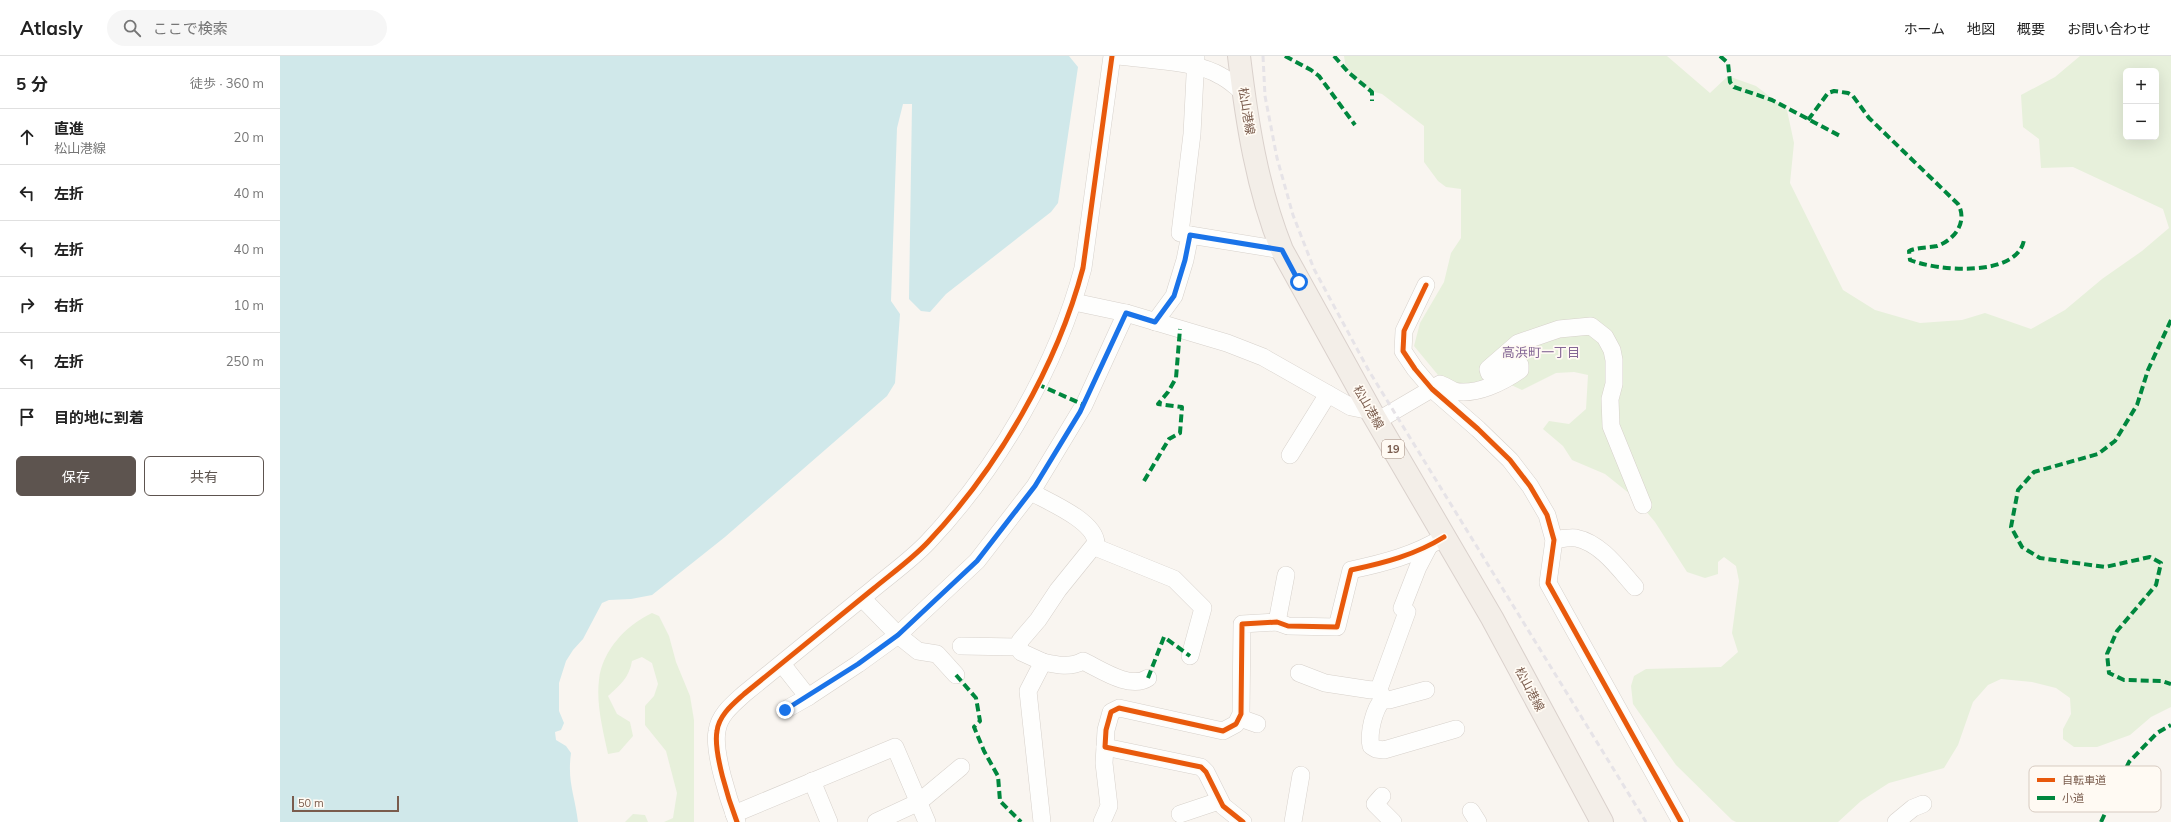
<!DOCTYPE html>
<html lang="ja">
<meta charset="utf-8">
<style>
body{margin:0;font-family:Mulish,"Noto Sans JP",sans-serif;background:#f6f6f6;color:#222}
.controls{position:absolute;right:12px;top:12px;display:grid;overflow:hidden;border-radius:6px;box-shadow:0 4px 16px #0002}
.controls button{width:36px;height:36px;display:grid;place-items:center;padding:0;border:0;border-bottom:1px solid #e0e0e0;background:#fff;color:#222;font:20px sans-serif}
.scale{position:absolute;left:12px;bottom:10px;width:107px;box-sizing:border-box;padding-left:4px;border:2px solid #7a5c4d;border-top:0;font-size:11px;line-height:14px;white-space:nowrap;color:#7a5c4d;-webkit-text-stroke:3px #fffaf3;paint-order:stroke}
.stop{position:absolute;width:12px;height:12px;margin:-9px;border:3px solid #1a73e8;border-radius:50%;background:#fff}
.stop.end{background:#1a73e8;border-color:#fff;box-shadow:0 1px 4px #0008}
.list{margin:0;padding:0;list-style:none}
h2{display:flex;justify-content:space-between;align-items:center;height:52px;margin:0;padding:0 16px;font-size:17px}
h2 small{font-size:13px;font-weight:400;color:#767676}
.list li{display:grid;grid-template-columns:26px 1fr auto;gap:12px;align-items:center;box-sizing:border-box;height:56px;padding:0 16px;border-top:1px solid #e0e0e0}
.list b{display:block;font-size:15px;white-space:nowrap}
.list p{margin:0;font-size:13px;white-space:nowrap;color:#767676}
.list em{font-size:13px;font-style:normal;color:#767676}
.actions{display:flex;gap:8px;padding:12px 16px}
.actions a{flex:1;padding:9px 0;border:1px solid #5d544f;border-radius:6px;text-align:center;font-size:14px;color:#5d544f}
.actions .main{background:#5d544f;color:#fff}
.icon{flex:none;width:22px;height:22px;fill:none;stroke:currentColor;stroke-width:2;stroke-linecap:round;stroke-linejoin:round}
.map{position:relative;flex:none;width:1891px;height:766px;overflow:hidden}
header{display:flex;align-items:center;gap:24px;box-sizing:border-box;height:56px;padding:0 20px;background:#fff;border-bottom:1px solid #e0e0e0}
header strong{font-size:19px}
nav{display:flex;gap:22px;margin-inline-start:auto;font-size:14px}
.search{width:280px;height:36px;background:#f6f6f6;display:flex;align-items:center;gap:10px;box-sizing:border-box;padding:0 14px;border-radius:22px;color:#767676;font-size:15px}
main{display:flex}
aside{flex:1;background:#fff}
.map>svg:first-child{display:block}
.green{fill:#e7f0db;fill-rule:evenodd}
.water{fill:#d0e8ea}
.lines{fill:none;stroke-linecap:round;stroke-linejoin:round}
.minor-casing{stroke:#d7d1cb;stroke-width:18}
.major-casing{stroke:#dad1cc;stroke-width:24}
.minor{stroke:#fefefd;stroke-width:17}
.major{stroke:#f3eee8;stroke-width:22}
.rail{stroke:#e6e3e7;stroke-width:3;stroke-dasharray:6 4;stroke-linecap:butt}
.quiet{stroke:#00873e;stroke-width:4;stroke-dasharray:8 4;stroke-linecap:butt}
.cycleway-casing{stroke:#fffaf3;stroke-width:8}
.cycleway{stroke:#e8590c;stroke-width:5}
.route{stroke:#1a73e8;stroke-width:5}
.labels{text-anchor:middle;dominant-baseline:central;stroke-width:3.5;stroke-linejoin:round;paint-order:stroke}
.shield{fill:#fffaf3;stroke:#a28b7f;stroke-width:1}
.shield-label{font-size:11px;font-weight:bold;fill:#7a5c4d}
.street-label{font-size:12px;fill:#7a5c4d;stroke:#fffaf3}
.neighbourhood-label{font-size:13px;fill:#846695;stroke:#fffaf3}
.key{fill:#fffaf3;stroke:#d7cbc1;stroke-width:1}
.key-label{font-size:11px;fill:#7a5c4d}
</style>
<header>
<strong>Atlasly</strong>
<div class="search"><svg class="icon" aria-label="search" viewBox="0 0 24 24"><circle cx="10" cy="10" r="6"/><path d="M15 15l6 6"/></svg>ここで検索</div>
<nav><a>ホーム</a><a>地図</a><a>概要</a><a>お問い合わせ</a></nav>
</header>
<main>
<aside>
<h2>5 分<small>徒歩 · 360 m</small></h2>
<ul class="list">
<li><svg class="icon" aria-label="ahead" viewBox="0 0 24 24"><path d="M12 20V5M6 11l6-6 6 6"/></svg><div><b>直進</b><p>松山港線</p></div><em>20 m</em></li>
<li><svg class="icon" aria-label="left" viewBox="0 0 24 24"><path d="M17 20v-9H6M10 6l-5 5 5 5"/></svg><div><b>左折</b></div><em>40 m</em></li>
<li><svg class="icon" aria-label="left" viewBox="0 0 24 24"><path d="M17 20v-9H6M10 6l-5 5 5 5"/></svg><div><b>左折</b></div><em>40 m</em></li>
<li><svg class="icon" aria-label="right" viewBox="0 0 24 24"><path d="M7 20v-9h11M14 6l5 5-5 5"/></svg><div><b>右折</b></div><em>10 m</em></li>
<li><svg class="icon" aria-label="left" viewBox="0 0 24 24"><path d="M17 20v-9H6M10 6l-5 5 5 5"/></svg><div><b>左折</b></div><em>250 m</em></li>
<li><svg class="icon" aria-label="arrive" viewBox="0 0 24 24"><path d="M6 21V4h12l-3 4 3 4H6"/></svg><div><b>目的地に到着</b></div></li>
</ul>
<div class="actions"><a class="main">保存</a><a>共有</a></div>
</aside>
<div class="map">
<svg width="1891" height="766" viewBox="0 0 1891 766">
<rect width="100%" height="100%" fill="#f9f5f0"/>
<g class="green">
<path d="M1064,0H1387L1430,37L1448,20L1476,30L1507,54L1514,87L1510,127L1563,234L1595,254L1640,267L1682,264L1705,257L1751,273L1785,254L1822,223L1862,195L1889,172L1883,153L1793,111L1761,112L1759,83L1743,71L1741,39L1775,21L1800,0H1891V651L1871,661L1850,679L1817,691H1794L1783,683V673L1791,658L1790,642L1776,632L1752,626L1721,623L1708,629L1693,646L1678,689L1664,712L1609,727L1581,745L1558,766H1456L1452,764L1396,709L1353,648L1351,630L1354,620L1366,613L1441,611L1458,596L1452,577L1459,525L1456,510L1444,501L1438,506V518L1425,522L1407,516L1375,466L1355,442L1325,418L1292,404L1283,390L1263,373L1269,365L1289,368L1306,353L1308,319L1294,316L1276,317L1242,334L1229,328L1189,333L1158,319L1134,290L1140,267L1164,226L1171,197L1181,182V133L1166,131L1158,125L1144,106V70L1102,38L1091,35L1066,13ZM1846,15H1876V81H1846Z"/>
<path d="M372,557L379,560L389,580L396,606L410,640L414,664V766H384L393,762L397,737L386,695L365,669V650L374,640L378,628L372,607L362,601L352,605C349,622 340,629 328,640L337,658L350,666L353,680L339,696L328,698C323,674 316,648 319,624C322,595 346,569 372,557Z"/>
<path d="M353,758L365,759L368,766H345Z"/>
</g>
<path class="water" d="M0,0H789L798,11L778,147L771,156L666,238L650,256L641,255L629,243L632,48H623L617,72L611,245L620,258L615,327L607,340L445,481L372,539L351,543L329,544L322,547L303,583L293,594L286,605L279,627V655L284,667L281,674L275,676L276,684L286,690L291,697C287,726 295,739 298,766H0Z"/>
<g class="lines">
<defs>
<g id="minor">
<path d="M839,0C868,4 917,5 941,20C949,24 956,31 963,36"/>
<path d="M910,179L1002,194"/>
<path d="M1146,229L1124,275L1123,295L1135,313L1152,333L1198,373L1230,404L1250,430L1267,459L1274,484L1268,527L1401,766"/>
<path d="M794,246L846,257L947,287L983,301L1071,351L1091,355"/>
<path d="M875,266L894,240L905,204L910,179L900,177L912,78L916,0"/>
<path d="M1097,365L1160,328C1165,330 1170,333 1174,335C1196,340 1223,326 1240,314V309L1209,317L1208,313L1238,287L1279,273L1311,270L1325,281L1332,294L1334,304V328L1330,343L1331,370L1363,449"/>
<path d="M1010,399L1048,338"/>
<path d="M751,436C769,446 815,465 816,487L778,534L758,564L740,585L739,591L741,596L763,606L748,635L762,766"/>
<path d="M1274,484C1281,483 1289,481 1296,482C1321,487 1339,513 1355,531"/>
<path d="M815,491L894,523L923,552L910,600"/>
<path d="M582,542L618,579L638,595L657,598L676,619"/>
<path d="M997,566L1006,519"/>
<path d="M681,590L739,591"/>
<path d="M763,606C777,609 790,612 803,605C820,613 850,634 868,622"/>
<path d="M502,608L528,641"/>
<path d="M1019,617L1045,627L1091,634L1099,633L1127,556L1122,552L1138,511L1149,490"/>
<path d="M1099,633L1103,643C1094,653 1088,677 1091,690L1096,693L1104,694L1176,673"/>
<path d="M1103,643L1109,644L1146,634"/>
<path d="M505,654L528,641L578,608L618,579L697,505L755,430L804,349L846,257"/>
<path d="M960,662L977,668"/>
<path d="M532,725L549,766"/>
<path d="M1102,740L1095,748L1113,766"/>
<path d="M1191,755L1198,766"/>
<path d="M454,758L615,691L647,766"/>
<path d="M900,758L939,745"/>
<path d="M457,766C449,745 433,696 437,675C439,659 453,648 464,638C507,603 550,568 593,533C611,518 632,503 648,486C718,412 777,310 803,212L832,0"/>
<path d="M596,766L639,746L681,711"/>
<path d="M822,766L829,750L824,707L825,691"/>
<path d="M963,766L943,750L926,716L921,711L825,691L826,674L831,656L839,652L943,675L956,668L961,658L962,568L997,566L1008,570L1057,571L1071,514C1104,507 1135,499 1164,481"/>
<path d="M1013,766L1021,719"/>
<path d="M1616,766L1633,752L1643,748"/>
</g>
<path id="major" d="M959,0C967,67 977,132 1002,194L1091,355L1212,562L1322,766"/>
</defs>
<use href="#minor" class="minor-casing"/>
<use href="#major" class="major-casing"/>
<use href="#minor" class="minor"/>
<use href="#major" class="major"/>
<path class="rail" d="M983,0L985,40L997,102L1013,159L1034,213L1089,315L1366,766"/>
<g class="quiet">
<path d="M1005,0L1031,14L1039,20L1075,69"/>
<path d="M1054,0L1068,16L1092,36V45"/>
<path d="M1440,0L1448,7L1450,26L1454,31L1492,44L1562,81"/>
<path d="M1528,64L1548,37L1554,35L1568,37L1573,40L1589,62L1678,148C1688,165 1675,184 1657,190C1648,192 1638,191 1629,195L1630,204C1657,215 1737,222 1744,184"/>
<path d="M1891,264L1868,314L1857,349L1835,385L1818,398L1754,416L1738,434L1731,471L1742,491L1760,502L1825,511L1870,501L1881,507L1876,529L1837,575L1827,598L1829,617L1844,624L1882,625L1891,628"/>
<path d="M757,328L804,349"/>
<path d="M864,425L889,383L900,377L902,351L878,348L888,336L896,322L900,273"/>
<path d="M676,619L696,642L700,665L694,671L704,695L718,720L720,745L741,766"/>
<path d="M868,622L884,581L910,600"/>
<path d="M1821,766L1849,706L1877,677L1891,669"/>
</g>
<defs>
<g id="cycleway">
<path d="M1146,229L1124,275L1123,295L1135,313L1152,333L1198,373L1230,404L1250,430L1267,459L1274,484L1268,527L1401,766"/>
<path d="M457,766C449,745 433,696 437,675C439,659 453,648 464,638C507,603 550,568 593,533C611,518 632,503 648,486C718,412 777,310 803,212L832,0"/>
<path d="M963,766L943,750L926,716L921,711L825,691L826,674L831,656L839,652L943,675L956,668L961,658L962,568L997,566L1008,570L1057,571L1071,514C1104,507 1135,499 1164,481"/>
</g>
</defs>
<use href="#cycleway" class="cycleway-casing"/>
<use href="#cycleway" class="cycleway"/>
</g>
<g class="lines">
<path class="route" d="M505,654L578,608L618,579L697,505L755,430L800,356L846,257L875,266L894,240L905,204L910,179L1002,194L1019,226"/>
</g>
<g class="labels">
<rect class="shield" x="1102" y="384" width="22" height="18" rx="3"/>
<g class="shield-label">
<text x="1113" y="393">19</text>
</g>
<g class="street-label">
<text transform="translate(967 55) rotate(81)">松山港線</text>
<text transform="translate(1089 351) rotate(60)">松山港線</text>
<text transform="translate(1250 633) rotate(62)">松山港線</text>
</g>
<g class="neighbourhood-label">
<text x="1261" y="296">高浜町一丁目</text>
</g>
</g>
<rect x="1749" y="710" width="132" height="46" rx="6" class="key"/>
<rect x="1757" y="722" width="18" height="4" fill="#e8590c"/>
<rect x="1757" y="740" width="18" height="4" fill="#00873e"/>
<g class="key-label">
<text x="1782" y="728">自転車道</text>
<text x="1782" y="746">小道</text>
</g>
</svg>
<div class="controls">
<button>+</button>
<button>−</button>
</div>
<div class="scale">50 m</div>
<div class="stop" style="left:1019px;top:226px"></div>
<div class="stop end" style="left:505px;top:654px"></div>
</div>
</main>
